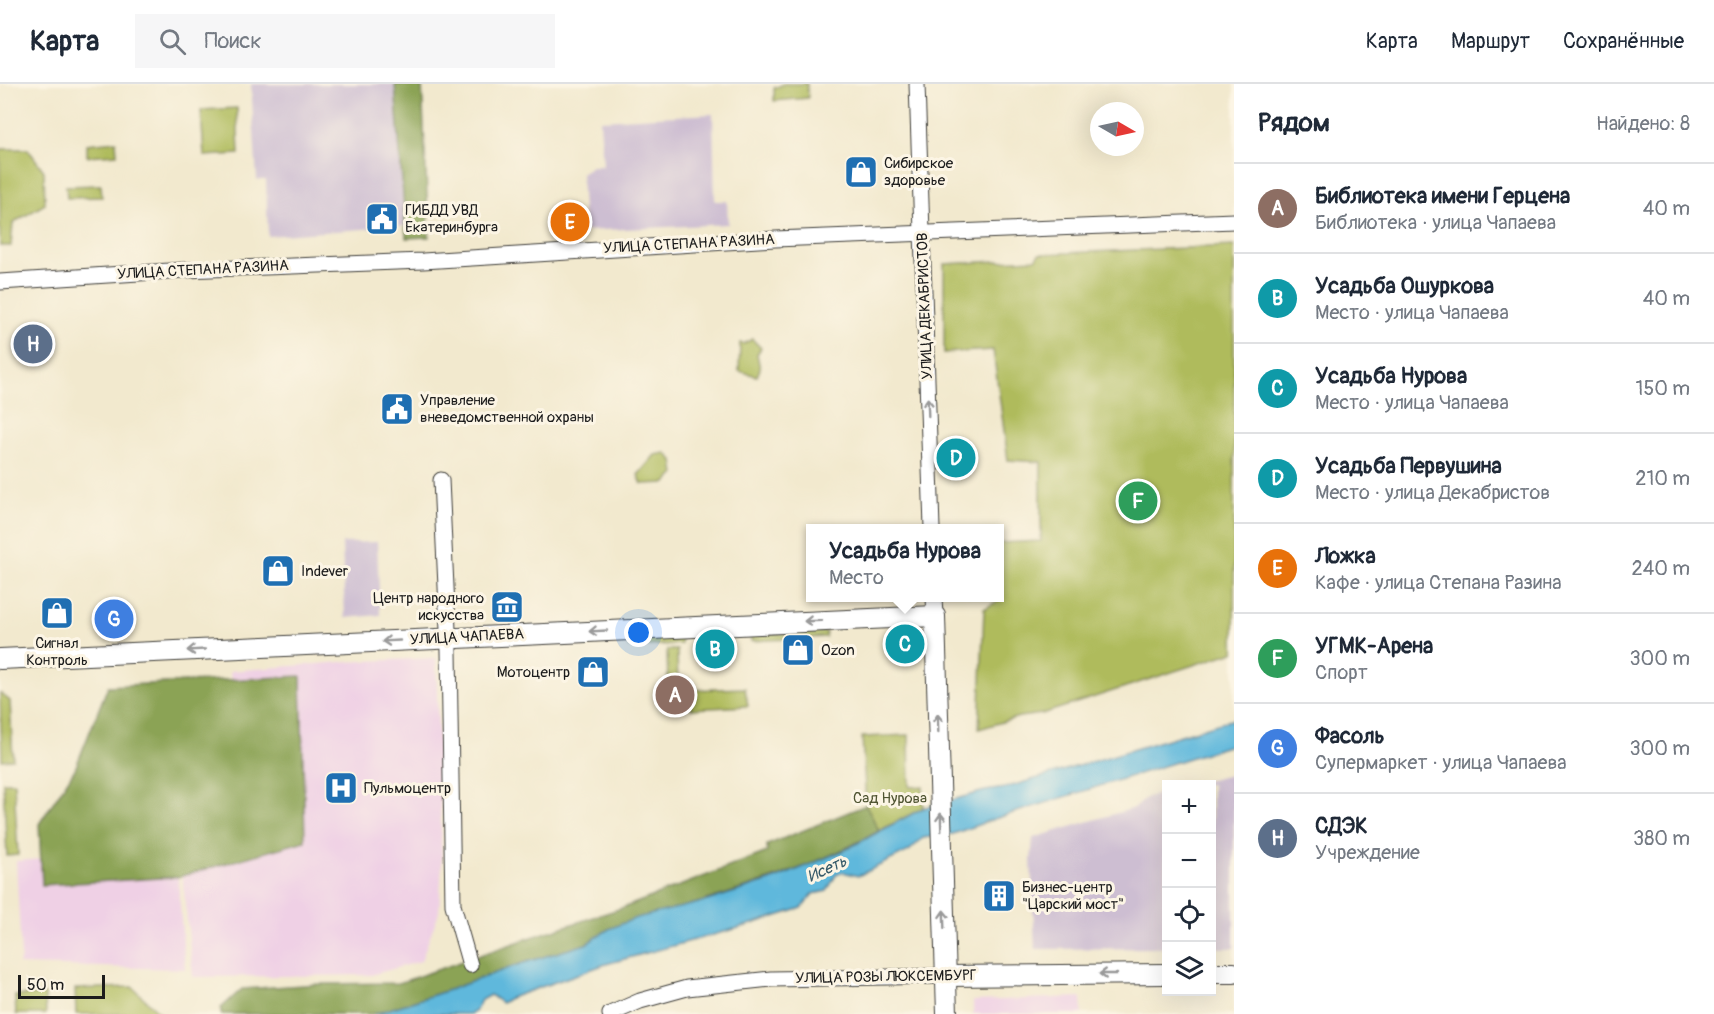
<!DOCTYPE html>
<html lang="ru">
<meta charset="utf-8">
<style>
body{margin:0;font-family:Pangolin,sans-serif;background:#f6f6f7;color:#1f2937}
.controls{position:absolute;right:18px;bottom:18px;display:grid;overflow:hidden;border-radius:0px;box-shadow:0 6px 24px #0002}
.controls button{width:54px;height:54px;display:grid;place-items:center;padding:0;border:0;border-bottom:2px solid #e0e1e3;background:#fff;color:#1f2937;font:30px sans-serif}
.compass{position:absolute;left:1090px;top:18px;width:54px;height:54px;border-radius:50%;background:#fff;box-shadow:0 6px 24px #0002;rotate:99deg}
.scale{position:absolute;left:18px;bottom:15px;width:87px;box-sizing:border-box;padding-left:6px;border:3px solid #1c1c1c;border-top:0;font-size:16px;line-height:21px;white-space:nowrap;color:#1c1c1c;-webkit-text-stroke:4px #fcf5e5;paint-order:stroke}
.you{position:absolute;left:639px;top:549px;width:21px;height:21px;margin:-15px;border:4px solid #fff;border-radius:50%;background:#1a73e8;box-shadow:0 0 0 9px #1a73e833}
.badge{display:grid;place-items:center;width:39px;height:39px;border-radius:50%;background:#1f6fb2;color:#fff;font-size:20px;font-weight:700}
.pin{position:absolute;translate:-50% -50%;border:3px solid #fff;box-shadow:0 2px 6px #0006}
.popup{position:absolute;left:806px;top:440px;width:198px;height:78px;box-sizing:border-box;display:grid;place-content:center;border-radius:0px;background:#fff;filter:drop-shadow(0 2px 4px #0005);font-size:20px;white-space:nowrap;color:#747a83}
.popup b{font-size:22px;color:#1f2937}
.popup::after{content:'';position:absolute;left:50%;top:100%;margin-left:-12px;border:12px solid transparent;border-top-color:#fff}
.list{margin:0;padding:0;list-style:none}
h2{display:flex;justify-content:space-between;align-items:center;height:78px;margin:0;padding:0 24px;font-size:26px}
h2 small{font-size:20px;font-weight:400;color:#747a83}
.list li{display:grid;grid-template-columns:39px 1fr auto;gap:18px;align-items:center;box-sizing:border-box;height:90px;padding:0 24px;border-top:2px solid #e0e1e3}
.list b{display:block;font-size:22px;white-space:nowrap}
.list p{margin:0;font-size:20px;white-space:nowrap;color:#747a83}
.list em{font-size:20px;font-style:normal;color:#747a83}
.icon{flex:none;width:33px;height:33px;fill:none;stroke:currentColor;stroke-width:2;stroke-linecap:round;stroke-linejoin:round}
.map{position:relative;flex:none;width:1234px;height:930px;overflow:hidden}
header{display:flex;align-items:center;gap:36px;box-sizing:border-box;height:84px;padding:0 30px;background:#fff;border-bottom:2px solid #e0e1e3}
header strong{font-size:28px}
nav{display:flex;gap:33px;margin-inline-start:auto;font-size:21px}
.search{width:420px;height:54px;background:#f6f6f7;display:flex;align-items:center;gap:15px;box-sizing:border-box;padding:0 21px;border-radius:0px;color:#747a83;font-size:22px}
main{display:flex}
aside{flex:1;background:#fff}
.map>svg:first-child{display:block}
.built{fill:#efd0e5}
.industrial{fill:#cdbed2}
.green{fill:#afbb5c;stroke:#666c3c;stroke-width:1.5}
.forest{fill:#8ba354;stroke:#546038;stroke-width:1.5}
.water{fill:#5eb8dc;stroke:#3d6a7c;stroke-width:1.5}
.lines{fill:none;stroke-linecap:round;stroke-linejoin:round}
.minor-casing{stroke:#3c3b37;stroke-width:17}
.major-casing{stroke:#3c3b37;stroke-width:22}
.minor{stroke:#fff;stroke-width:15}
.major{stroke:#fff;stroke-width:20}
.oneway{stroke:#999}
.labels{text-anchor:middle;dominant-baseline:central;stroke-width:6;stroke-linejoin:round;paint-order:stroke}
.poi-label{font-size:15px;fill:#1c1c1c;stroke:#fcf5e5;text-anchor:start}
.street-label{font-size:15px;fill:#1c1c1c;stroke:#fcf5e5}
.park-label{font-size:15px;fill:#4f5432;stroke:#fcf5e5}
.water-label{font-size:16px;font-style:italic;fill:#365a69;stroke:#fcf5e5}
</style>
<header>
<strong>Карта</strong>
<div class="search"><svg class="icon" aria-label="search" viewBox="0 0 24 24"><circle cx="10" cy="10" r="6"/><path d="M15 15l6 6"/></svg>Поиск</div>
<nav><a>Карта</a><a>Маршрут</a><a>Сохранённые</a></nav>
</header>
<main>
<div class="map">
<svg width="1234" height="930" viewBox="0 0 1234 930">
<rect width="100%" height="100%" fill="#fcf5e5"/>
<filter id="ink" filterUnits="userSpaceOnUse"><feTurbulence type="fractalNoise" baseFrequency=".0167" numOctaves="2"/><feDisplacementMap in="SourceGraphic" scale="12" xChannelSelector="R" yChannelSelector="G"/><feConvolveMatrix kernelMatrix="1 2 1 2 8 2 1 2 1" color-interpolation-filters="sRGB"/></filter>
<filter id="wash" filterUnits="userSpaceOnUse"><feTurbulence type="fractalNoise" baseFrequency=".008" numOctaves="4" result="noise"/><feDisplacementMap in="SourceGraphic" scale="24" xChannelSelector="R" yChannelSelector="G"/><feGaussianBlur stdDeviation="1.35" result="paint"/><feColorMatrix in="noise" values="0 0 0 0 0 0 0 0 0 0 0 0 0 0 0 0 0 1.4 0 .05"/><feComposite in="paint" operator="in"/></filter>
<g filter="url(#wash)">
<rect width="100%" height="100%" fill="#f2e9ce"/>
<g class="built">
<path d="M436,574L442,780L439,828L421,877L371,891L193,893L181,778L247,767L230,587L342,578Z"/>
<path d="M41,775L42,801L178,793L185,885L19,881L21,872L16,777Z"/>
<path d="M1081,913L1082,930H973V917Z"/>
</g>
<g class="industrial">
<path d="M251,0H395L404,142L268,152L266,96H257Z"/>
<path d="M713,30L715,117H727L728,140L584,147L581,89L592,82H603L600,36Z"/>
<path d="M377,458L380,531L345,534L342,459Z"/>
<path d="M1234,690V864H1212V700H1195Z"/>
<path d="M1166,708L1165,864L1035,865L1031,776L1033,754L1134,724L1147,713Z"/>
</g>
<g class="green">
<path d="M784,0H807L808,14L774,17V4Z"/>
<path d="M237,24L239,70L204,72L201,26Z"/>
<path d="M116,57L117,70L87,72V60Z"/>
<path d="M0,65H28L44,87L45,120L13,139L11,162H0Z"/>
<path d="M101,101L102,113L67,114L66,102Z"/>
<path d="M1234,162V568L1042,630L1019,633L979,645L984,525L1001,515L1000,459L1041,457V378L1008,376L993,266L944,269V180L1035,175L1039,170Z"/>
<path d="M752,255L761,264L757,270L760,285L757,292L739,287L740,259L744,260Z"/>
<path d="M666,369L673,376L675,390L666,399L642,400L638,391L655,371Z"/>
<path d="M826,548V553L751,557L750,551Z"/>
<path d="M681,553V560L628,563V556Z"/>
<path d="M667,566H677L678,604H668Z"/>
<path d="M745,604L748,622L691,625L690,606Z"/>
<path d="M0,609L10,617L13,675L2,676Z"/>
<path d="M909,651L910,703L923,702V724L879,747L866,721L862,653Z"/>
<path d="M3,698H14L18,771L7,772Z"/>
<path d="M132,903L161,930H76L75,905Z"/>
<path d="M45,910L46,930H16L15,912Z"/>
</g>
<g class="forest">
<path d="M395,0H422L429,153L406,154Z"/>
<path d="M301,592L305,757L178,793L42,801L39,740L75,685L108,602Z"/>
<path d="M866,721L879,747C795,794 701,818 609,845L586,860L520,880L446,907L374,930H221V924L242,905L319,900L399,899L532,853L628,822L767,768V761Z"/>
</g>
<path class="water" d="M1234,635V660L994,735L953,750L923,754L909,767L858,792L843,788L836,791L827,807L813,810L802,824L746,842L606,880L510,914L502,919L490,911L481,916L475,928L469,930H374L446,907L520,880L586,860L609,845L636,834L707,817L770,797L847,765L923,724L985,707L1005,704Z"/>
</g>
<g filter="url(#ink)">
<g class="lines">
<defs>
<g id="minor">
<path d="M917,0L932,444"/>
<path d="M0,198L185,186L423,177L775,155L1234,137"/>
<path d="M441,396L449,567L453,821L470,881"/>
<path d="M934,514L935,532"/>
<path d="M610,930L640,917L687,904L771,895L946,892"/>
</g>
<g id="major">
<path d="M0,575L935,532L947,930"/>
<path d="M1212,889H1234"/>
<path d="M946,892L1166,890"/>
</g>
</defs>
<use href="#minor" class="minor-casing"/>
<use href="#major" class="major-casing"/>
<use href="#minor" class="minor"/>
<use href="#major" class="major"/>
</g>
<defs><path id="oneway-shaft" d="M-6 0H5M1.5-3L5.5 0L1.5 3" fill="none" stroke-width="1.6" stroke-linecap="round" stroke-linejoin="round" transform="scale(1.5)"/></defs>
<g class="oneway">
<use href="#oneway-shaft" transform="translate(928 323) rotate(-92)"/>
<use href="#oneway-shaft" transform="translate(813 537) rotate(178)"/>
<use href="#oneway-shaft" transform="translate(598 547) rotate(177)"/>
<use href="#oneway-shaft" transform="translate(391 557) rotate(177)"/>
<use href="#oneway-shaft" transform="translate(196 566) rotate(177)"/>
<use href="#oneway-shaft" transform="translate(938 639) rotate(-92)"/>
<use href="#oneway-shaft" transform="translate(941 738) rotate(-92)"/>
<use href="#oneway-shaft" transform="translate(944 835) rotate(-92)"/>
<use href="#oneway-shaft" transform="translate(1108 890) rotate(180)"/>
</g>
</g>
<defs>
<symbol id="shop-square" viewBox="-11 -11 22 22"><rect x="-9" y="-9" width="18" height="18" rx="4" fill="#1f6fb2" stroke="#fcf5e5"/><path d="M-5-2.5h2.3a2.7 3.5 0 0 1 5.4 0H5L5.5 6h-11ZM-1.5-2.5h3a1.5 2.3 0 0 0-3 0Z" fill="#fff"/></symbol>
<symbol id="civic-square" viewBox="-11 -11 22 22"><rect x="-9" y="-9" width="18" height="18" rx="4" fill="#1f6fb2" stroke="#fcf5e5"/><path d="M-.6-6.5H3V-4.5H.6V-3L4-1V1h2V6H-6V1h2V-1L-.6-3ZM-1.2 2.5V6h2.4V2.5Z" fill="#fff"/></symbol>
<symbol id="museum-square" viewBox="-11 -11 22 22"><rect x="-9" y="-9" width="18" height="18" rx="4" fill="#1f6fb2" stroke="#fcf5e5"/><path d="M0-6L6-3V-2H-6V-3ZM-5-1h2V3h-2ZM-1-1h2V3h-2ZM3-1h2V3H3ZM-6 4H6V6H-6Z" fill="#fff"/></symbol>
<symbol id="hospital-square" viewBox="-11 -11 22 22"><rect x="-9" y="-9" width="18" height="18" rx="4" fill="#1f6fb2" stroke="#fcf5e5"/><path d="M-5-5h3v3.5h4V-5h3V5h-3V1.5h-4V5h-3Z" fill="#fff"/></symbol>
<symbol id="building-square" viewBox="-11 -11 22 22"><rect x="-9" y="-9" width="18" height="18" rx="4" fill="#1f6fb2" stroke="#fcf5e5"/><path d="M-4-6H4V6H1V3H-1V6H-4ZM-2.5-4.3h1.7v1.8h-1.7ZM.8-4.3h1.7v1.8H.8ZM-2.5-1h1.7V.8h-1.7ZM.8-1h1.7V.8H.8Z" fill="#fff"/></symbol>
</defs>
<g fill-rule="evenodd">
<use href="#shop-square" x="842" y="69" width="38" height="38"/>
<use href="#civic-square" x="363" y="116" width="38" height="38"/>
<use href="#civic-square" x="378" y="306" width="38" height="38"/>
<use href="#shop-square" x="259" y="468" width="38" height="38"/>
<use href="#museum-square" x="488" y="504" width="38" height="38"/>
<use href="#shop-square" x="38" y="510" width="38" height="38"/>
<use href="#shop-square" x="779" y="547" width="38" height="38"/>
<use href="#shop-square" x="574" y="569" width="38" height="38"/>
<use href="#hospital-square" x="322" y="685" width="38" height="38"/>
<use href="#building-square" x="980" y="793" width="38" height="38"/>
</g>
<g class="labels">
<g class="poi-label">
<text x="884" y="79">Сибирское<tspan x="884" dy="17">здоровье</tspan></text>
<text x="405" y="126">ГИБДД УВД<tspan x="405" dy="17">Екатеринбурга</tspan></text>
<text x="420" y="316">Управление<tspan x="420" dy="17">вневедомственной охраны</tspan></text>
<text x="301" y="487">Indever</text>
<text x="484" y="514" text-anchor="end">Центр народного<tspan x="484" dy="17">искусства</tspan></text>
<text x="57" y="559" text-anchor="middle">Сигнал<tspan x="57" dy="17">Контроль</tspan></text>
<text x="821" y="566">Ozon</text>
<text x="570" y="588" text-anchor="end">Мотоцентр</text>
<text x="364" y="704">Пульмоцентр</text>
<text x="1022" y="803">Бизнес-центр<tspan x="1022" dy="17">"Царский мост"</tspan></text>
</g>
<g class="street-label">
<text transform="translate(689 160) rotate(-3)">УЛИЦА СТЕПАНА РАЗИНА</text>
<text transform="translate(203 186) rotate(-3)">УЛИЦА СТЕПАНА РАЗИНА</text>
<text transform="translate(925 222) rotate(-92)">УЛИЦА ДЕКАБРИСТОВ</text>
<text transform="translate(467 553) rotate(-3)">УЛИЦА ЧАПАЕВА</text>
<text transform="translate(886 893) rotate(-1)">УЛИЦА РОЗЫ ЛЮКСЕМБУРГ</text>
</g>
<g class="park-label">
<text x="890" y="714">Сад Нурова</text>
</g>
<g class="water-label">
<text transform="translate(827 785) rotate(-25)">Исеть</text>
</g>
</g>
</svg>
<div class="controls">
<button>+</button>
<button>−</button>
<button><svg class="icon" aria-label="locate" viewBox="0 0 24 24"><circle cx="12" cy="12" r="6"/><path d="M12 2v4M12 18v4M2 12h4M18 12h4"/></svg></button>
<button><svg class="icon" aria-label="layers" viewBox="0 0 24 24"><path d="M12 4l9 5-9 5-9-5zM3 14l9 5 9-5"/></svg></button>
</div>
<svg class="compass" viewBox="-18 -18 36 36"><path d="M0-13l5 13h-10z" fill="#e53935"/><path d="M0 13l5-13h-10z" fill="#747a83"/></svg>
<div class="scale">50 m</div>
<div class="you"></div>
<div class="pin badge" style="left:675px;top:611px;background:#8d6e63">A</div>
<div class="pin badge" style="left:715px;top:565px;background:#0f9aa8">B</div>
<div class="pin badge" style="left:905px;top:560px;background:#0f9aa8">C</div>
<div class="popup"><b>Усадьба Нурова</b>Место</div>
<div class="pin badge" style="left:956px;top:374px;background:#0f9aa8">D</div>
<div class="pin badge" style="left:570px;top:138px;background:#e8710a">E</div>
<div class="pin badge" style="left:1138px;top:417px;background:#2e9e5b">F</div>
<div class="pin badge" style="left:114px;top:535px;background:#3f7fe0">G</div>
<div class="pin badge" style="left:33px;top:260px;background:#5c6f8a">H</div>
</div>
<aside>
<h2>Рядом<small>Найдено: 8</small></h2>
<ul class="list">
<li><span class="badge" style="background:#8d6e63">A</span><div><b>Библиотека имени Герцена</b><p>Библиотека · улица Чапаева</p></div><em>40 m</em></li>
<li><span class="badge" style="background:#0f9aa8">B</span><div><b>Усадьба Ошуркова</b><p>Место · улица Чапаева</p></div><em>40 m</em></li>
<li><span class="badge" style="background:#0f9aa8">C</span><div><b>Усадьба Нурова</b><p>Место · улица Чапаева</p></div><em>150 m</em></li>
<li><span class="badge" style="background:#0f9aa8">D</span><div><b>Усадьба Первушина</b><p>Место · улица Декабристов</p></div><em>210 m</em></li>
<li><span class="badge" style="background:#e8710a">E</span><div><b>Ложка</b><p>Кафе · улица Степана Разина</p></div><em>240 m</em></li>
<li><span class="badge" style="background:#2e9e5b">F</span><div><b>УГМК-Арена</b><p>Спорт</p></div><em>300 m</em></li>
<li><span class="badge" style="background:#3f7fe0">G</span><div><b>Фасоль</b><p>Супермаркет · улица Чапаева</p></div><em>300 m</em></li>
<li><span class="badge" style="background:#5c6f8a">H</span><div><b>СДЭК</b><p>Учреждение</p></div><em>380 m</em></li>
</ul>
</aside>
</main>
